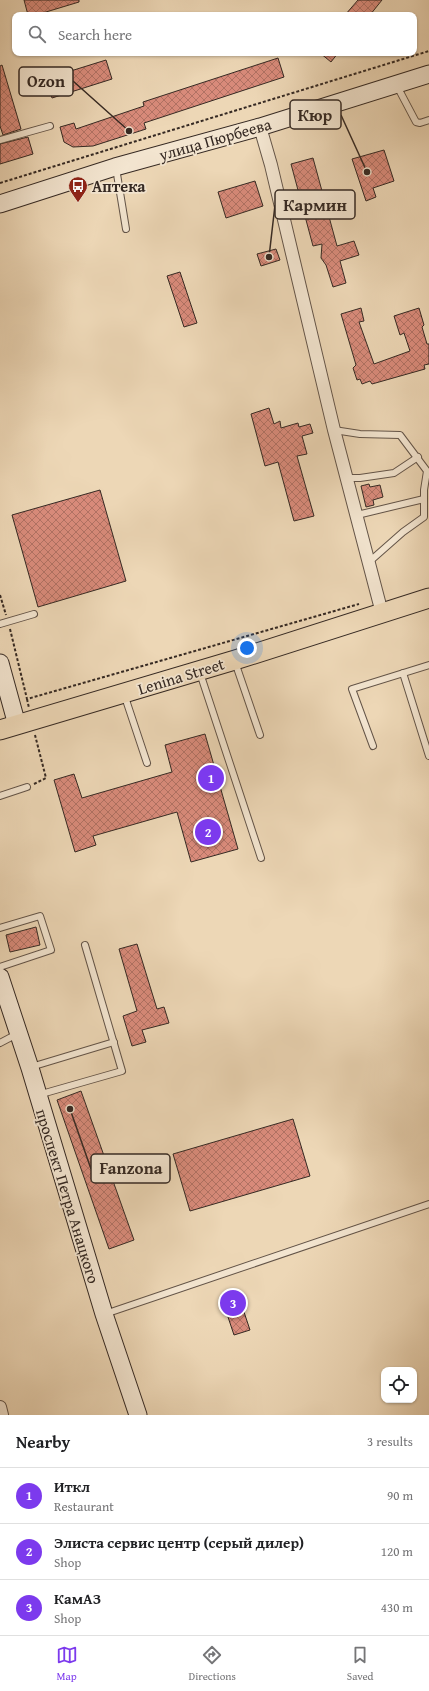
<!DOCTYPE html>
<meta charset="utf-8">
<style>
body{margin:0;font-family:"Gentium Book Plus",serif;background:#f2f2f2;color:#202124}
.controls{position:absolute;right:12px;bottom:12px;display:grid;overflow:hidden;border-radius:8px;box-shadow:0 1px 3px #0004}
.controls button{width:36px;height:36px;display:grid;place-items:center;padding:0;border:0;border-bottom:1px solid #e0e0e0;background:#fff;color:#202124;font:20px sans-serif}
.you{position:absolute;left:247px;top:648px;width:14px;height:14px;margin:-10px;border:3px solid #fff;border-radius:50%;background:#1a73e8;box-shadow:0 0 0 6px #1a73e833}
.badge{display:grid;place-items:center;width:26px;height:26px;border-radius:50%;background:#7c3aed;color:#fff;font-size:13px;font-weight:700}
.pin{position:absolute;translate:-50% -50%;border:2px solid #fff;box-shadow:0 1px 4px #0006}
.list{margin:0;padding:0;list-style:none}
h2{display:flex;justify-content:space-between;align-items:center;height:52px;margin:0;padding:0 16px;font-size:17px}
h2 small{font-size:13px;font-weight:400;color:#757577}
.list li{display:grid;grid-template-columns:26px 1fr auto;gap:12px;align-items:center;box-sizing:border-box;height:56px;padding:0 16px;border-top:1px solid #e0e0e0}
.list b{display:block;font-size:15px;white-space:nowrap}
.list p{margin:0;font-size:13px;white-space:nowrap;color:#757577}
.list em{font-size:13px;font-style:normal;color:#757577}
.icon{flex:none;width:22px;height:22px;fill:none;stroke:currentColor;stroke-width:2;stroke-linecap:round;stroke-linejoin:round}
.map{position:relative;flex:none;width:429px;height:1415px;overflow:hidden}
.search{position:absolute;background:#fff;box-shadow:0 1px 3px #0004;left:12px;right:12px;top:12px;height:44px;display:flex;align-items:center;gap:10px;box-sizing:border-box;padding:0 14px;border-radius:8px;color:#757577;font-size:15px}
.sheet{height:220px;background:#fff}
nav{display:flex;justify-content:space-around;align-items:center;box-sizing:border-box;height:56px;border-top:1px solid #e0e0e0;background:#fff;font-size:11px;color:#757577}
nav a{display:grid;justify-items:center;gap:2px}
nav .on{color:#7c3aed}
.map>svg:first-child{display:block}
.building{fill:url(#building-cross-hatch);stroke:#352923}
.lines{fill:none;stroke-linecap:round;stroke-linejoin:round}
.lane-casing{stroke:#635448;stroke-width:8}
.street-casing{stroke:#635448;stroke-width:14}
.secondary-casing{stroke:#352923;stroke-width:19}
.primary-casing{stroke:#352923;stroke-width:21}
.path{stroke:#352923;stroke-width:2;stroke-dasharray:3 2;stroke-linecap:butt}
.lane{stroke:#f3e5d0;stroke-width:6}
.street{stroke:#f3e5d0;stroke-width:12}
.secondary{stroke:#f3e5d0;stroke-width:17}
.primary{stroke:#edd7b6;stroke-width:19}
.labels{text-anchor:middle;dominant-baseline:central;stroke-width:3.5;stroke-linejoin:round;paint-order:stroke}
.street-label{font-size:16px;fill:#352923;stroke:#f3e5d0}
.poi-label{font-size:16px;font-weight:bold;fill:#352923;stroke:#f3e5d0;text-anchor:start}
.leader{fill:none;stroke:#352923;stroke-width:1.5}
.callout-dot{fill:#352923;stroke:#f3e5d0;stroke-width:1.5}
.callout{fill:#f3e5d0;stroke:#352923;stroke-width:1.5}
.callout-label{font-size:17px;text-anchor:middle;font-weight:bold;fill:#352923}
</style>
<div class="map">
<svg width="429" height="1415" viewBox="0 0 429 1415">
<defs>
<pattern id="building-cross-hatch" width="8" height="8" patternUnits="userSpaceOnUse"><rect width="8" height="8" fill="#d98b7b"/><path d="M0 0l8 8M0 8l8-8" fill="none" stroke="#b17264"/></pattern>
</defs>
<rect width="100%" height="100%" fill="#edd7b6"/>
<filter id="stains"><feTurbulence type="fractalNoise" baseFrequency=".005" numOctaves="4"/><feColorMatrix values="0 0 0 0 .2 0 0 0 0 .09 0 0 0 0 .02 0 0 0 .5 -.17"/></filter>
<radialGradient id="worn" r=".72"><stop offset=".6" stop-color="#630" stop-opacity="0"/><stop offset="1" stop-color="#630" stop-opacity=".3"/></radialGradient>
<g class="building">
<path d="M24,0H79V2L36,15H28Z"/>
<path d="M358,0H382L370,15H345Z"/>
<path d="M320,53H338L331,62Z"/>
<path d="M278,58L284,77L144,123L146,129L93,146L73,147L64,142L60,127L74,123L76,129L144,106L143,102Z"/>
<path d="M106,60L112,79L52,98L45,79Z"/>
<path d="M2,65L21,129L3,135L0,126V66Z"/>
<path d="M28,137L33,154L0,164V144Z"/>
<path d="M384,150L394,181L373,188L376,197L366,201L352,159Z"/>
<path d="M313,158L337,246L354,241L359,255L340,261L346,283L333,287L326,265L321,258L322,244L313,246L291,164Z"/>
<path d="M255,181L263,206L226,218L218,192Z"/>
<path d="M276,249L280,260L261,266L257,254Z"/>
<path d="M180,272L197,323L184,327L167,276Z"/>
<path d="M361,308L364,321L359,322L374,364L410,351L404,333L400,335L394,316L419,308L424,325L422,327L427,344H429V364L424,365L425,369L372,384L370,381L362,384L360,379L357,380L353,368L356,365L341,314Z"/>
<path d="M269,408L274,424L280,421L281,428L298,423L299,427L310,424L313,433L302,436L307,454L297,456L314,516L294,521L278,462L265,466L251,414Z"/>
<path d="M369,484L370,487L380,485L383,497L373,500L374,505L366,507L361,486Z"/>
<path d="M100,490L126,581L38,607L12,515Z"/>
<path d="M205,734L238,849L191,862L177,812L93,836L96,845L75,852L54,780L74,774L82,798L172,772L165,745Z"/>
<path d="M36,927L40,945L10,952L6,935Z"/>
<path d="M137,944L157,1009L164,1007L169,1023L142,1030L146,1042L132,1046L123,1016L137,1011L119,949Z"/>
<path d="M81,1091L134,1240L109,1249L57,1100Z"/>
<path d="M293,1119L310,1176L190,1211L173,1154Z"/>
<path d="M239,1297L250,1330L234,1335L223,1302Z"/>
</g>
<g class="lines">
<defs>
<g id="lane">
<path d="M397,86L416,122L420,123L429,120"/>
<path d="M0,140L50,126"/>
<path d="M116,168L126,229"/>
<path d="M334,430L360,434L400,435L427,471L424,490V517L403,532L369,562"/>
<path d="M347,478H360L394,473L418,457"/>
<path d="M357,515L424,499"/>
<path d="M0,624L34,614"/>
<path d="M235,662L260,735"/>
<path d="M200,673L261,858"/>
<path d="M403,673L429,756"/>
<path d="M124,694L147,763"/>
<path d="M373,746L352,689L429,665"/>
<path d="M0,796L27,787"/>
<path d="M0,928L40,916L51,950L0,967"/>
<path d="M0,1043L17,1034"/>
<path d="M31,1067L114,1042"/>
<path d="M38,1095L122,1071L85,945"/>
<path d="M105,1314L429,1204"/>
</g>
<g id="street">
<path d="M260,127L271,165L334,430L382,613"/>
<path d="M0,1407L2,1415"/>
</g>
<g id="secondary">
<path d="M0,204L115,167L260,127L429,74"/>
<path d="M0,663L17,725"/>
<path d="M0,977L30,1068L104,1314L138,1415"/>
</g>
<path id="primary" d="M0,730L235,660L429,598"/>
</defs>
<use href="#lane" class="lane-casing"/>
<use href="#street" class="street-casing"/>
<use href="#secondary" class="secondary-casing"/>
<use href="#primary" class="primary-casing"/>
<g class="path">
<path d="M0,183L429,51"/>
<path d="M0,595L6,615"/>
<path d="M10,629L27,699L359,604"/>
<path d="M27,699L29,708"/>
<path d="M34,784L46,778L35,735"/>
</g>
<use href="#lane" class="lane"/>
<use href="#street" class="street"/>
<use href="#secondary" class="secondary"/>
<use href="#primary" class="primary"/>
</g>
<defs>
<symbol id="bus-pin" viewBox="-11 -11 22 30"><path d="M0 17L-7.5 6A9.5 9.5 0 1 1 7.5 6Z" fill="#8f2418" stroke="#f3e5d0"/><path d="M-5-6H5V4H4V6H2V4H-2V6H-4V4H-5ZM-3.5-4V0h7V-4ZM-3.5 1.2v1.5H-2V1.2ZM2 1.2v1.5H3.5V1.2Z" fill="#fff"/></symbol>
</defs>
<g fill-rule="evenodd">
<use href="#bus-pin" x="67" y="175" width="22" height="30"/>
</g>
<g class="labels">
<g class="street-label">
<text transform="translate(215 139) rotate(-16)">улица Пюрбеева</text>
<text transform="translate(181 676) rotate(-17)">Lenina Street</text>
<text transform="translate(68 1196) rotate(73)">проспект Петра Анацкого</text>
</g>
<g class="poi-label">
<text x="92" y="186">Аптека</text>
</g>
</g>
<path class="leader" d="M129 131L73 81M367 172L341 115M269 257L275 205M70 1109L91 1169"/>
<g class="callout-dot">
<circle cx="129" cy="131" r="4"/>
<circle cx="367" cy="172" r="4"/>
<circle cx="269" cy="257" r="4"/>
<circle cx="70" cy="1109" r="4"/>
</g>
<g class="callout">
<rect x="19" y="67" width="54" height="29" rx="4"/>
<rect x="290" y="100" width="51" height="29" rx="4"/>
<rect x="275" y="190" width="80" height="29" rx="4"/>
<rect x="91" y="1154" width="79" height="29" rx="4"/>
</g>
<g class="callout-label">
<text x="46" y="87">Ozon</text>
<text x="315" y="121">Кюр</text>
<text x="315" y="211">Кармин</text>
<text x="131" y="1174">Fanzona</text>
</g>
<rect width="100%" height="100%" filter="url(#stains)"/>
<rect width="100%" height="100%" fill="url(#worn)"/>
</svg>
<div class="controls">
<button><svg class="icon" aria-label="locate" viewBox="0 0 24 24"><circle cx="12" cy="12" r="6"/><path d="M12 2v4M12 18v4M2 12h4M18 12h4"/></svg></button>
</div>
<div class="you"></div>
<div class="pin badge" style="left:211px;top:778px">1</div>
<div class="pin badge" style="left:208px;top:832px">2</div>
<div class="pin badge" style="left:233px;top:1303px">3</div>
<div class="search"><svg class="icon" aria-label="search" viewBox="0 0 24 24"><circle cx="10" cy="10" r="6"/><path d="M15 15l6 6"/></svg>Search here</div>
</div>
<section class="sheet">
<h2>Nearby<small>3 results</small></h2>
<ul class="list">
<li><span class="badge">1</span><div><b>Иткл</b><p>Restaurant</p></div><em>90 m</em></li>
<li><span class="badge">2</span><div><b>Элиста сервис центр (серый дилер)</b><p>Shop</p></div><em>120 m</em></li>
<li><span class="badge">3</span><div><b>КамАЗ</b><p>Shop</p></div><em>430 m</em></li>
</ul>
</section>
<nav>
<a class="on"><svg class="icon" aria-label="map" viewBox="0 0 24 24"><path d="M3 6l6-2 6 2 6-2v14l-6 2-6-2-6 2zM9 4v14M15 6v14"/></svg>Map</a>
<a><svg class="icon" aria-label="directions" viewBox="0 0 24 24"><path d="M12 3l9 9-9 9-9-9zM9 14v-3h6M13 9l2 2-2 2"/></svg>Directions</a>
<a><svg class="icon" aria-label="saved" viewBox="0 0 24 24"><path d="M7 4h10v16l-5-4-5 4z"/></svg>Saved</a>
</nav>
